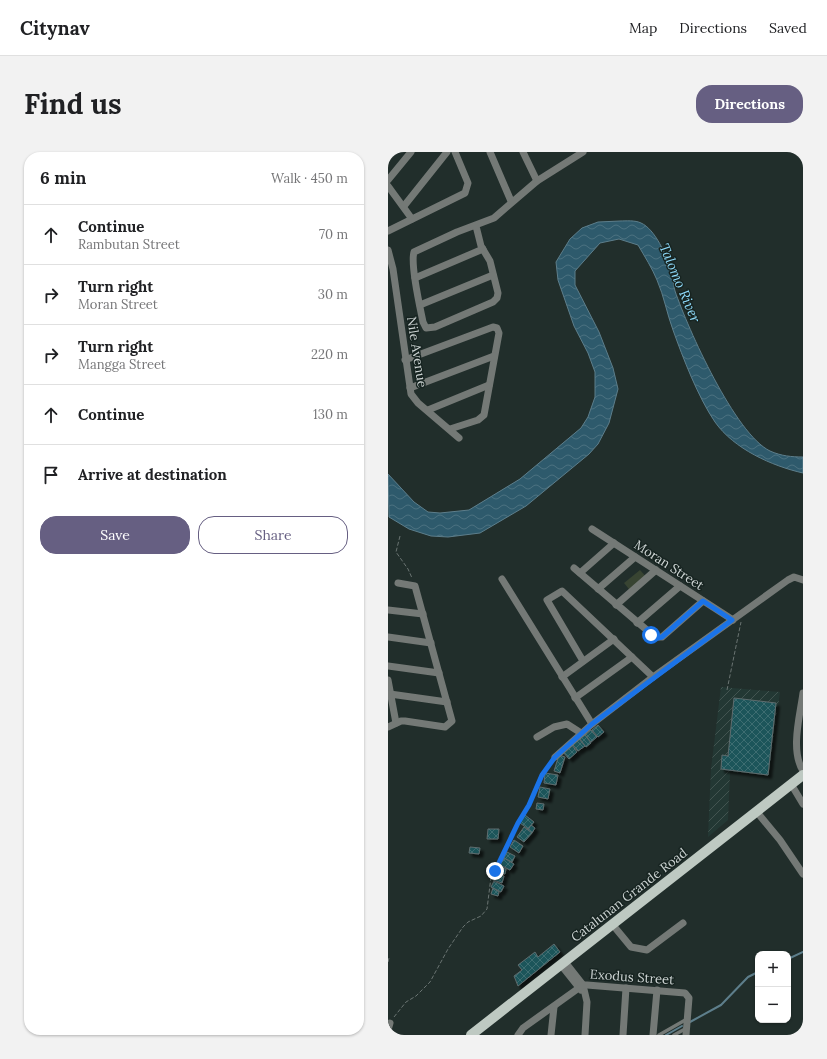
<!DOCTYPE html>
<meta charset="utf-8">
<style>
body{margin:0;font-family:Lora,serif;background:#f2f2f2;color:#202124}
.controls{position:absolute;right:12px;bottom:12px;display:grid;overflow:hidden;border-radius:8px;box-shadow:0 1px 3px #0004}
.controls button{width:36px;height:36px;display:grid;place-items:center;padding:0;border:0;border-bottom:1px solid #e0e0e0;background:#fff;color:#202124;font:20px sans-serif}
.stop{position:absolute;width:12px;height:12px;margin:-9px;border:3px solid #1a73e8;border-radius:50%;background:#fff}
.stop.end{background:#1a73e8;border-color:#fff;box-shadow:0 1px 4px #0008}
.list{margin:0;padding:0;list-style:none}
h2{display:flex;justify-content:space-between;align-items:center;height:52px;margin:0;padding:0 16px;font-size:17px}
h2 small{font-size:13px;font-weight:400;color:#757577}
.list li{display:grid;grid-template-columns:26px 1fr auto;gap:12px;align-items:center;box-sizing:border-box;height:60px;padding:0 16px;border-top:1px solid #e0e0e0}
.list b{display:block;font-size:15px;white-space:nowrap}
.list p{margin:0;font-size:13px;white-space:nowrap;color:#757577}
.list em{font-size:13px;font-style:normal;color:#757577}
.actions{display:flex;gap:8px;padding:12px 16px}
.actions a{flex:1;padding:9px 0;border:1px solid #665f82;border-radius:16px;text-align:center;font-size:14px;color:#665f82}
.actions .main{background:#665f82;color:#fff}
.icon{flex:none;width:22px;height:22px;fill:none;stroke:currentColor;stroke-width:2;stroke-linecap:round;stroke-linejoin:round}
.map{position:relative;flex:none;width:415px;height:883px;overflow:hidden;border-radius:16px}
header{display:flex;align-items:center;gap:24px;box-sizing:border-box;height:56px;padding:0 20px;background:#fff;border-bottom:1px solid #e0e0e0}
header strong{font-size:19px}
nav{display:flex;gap:22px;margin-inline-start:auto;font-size:14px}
.intro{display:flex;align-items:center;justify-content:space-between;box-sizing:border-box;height:96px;padding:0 24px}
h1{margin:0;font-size:28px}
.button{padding:10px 18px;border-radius:16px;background:#665f82;color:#fff;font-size:14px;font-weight:700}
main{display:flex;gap:24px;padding:0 24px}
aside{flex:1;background:#fff;border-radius:16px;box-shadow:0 1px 3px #0004}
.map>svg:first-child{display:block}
.industrial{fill:url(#industrial-furrows)}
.pitch{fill:#384432}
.water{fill:url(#water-waves);stroke:#5d7e8b}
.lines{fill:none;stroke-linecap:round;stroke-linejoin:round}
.stream{stroke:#5d7e8b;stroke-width:2}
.building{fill:url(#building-cross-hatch);stroke:#5e6c6e;filter:url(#shadow)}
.path{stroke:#6a7472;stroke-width:1;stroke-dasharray:4 2;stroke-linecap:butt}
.lane{stroke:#747976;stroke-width:3.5}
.street{stroke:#747976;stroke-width:7}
.primary{stroke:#bec9c2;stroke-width:10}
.route{stroke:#1a73e8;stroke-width:5}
.labels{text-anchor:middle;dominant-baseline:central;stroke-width:3;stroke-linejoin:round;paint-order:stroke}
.street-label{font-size:13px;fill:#ccd3d2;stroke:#172421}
.water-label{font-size:14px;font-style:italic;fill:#8edafa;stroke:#172421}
</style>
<header>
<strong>Citynav</strong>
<nav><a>Map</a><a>Directions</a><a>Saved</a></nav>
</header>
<div class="intro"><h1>Find us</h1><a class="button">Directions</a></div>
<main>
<aside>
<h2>6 min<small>Walk · 450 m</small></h2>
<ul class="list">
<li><svg class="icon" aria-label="ahead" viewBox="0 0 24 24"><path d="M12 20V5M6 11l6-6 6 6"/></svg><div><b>Continue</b><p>Rambutan Street</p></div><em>70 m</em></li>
<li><svg class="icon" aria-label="right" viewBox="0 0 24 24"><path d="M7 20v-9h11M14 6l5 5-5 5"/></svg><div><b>Turn right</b><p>Moran Street</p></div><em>30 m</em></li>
<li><svg class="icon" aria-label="right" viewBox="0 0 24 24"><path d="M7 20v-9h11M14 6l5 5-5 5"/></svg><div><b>Turn right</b><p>Mangga Street</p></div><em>220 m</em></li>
<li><svg class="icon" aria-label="ahead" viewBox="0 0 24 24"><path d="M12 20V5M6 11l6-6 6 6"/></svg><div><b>Continue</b></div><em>130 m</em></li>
<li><svg class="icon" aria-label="arrive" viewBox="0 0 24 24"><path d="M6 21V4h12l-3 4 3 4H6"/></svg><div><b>Arrive at destination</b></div></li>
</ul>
<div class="actions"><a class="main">Save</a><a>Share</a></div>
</aside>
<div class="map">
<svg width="415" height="883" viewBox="0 0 415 883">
<defs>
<pattern id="industrial-furrows" width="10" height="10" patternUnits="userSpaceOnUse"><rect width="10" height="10" fill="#233834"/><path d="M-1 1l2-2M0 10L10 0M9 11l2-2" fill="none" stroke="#425450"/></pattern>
<pattern id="water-waves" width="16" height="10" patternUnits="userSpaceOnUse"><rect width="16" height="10" fill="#2e5a6c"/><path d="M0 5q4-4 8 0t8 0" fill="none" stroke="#4b7180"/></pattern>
<pattern id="building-cross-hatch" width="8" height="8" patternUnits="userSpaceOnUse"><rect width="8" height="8" fill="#1e555a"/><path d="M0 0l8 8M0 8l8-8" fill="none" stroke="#3e6d71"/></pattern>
<filter id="shadow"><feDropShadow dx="3.5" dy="3.5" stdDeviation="1" flood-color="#0009"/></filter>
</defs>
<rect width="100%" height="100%" fill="#212e2b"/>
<path class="industrial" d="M333,535L392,540L381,623L342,620L340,668L320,685L323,617Z"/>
<path class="pitch" d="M252,418L261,428L245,442L236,431Z"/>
<path class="water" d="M232,69C238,69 247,68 253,71C267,77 279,104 283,119C285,125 285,133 287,139C300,177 347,282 382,299C393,304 404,305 415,305V321C384,314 346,297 327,270C310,245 295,206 285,178C279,162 276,144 269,128C264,116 257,105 250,93L231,87L212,91L187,119V133L211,180L225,216L230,237L221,271L210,292L201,302L138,354L92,381L60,385L43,384L21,377L1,365L0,322L26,350L40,360L52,361L81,358L132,327L193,276L200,265L207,245V220L200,201L186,174L170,128L168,110L182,87L194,76L210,70Z"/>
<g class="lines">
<g class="stream">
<path d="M400,807L415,800"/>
<path d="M302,870L333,853L360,825L370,820"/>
<path d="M278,883L294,874"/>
</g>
</g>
<g class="building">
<path d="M346,546L388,551L380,623L333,617L334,603L340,604Z"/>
<path d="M210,573L216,580L210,585L204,578Z"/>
<path d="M203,578L209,585L203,590L197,583Z"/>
<path d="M197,583L203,591L198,595L192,587Z"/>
<path d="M191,587L197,594L190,599L184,592Z"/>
<path d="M184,593L189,600L181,607L175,600Z"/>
<path d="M171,603L177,605L172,621L166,619Z"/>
<path d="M157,621L170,623L168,633L156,631Z"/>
<path d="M152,635L162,637L160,647L150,645Z"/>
<path d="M149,651L156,652L155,658L148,657Z"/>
<path d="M137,663L146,670L140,677L132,671Z"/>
<path d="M143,673L147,676L144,681L140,678Z"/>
<path d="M136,675L144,681L136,690L129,685Z"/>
<path d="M100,677H111L110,687H99Z"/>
<path d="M126,688L135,694L131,701L122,695Z"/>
<path d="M82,695L92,696L91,702L81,701Z"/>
<path d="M119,700L127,704L124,710L116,706Z"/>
<path d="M116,706L126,712L122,718L112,713Z"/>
<path d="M110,716L118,717L117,722L109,721Z"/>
<path d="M107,721L116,724L114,731L105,728Z"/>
<path d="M106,729L116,734L113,740L103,735Z"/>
<path d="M105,736L111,740L110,744L103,742Z"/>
<path d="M166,792L172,800L130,834L126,824L134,818L130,813L147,800L150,805Z"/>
</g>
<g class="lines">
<g class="path">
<path d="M12,384L8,400L20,417L24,426"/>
<path d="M339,538L353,470"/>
<path d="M0,810L1,806"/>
<path d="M6,865L18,850L28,844L42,830L60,797L75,775L80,770L93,764L99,757L103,725L162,610"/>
</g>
<g class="lane">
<path d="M271,883L299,867"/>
<path d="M286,883L297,877"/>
</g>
<g class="street">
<path d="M102,0L123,49"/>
<path d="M135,0L149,29"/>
<path d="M0,28L23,0"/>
<path d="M0,34L24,67"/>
<path d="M16,54L59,0"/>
<path d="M88,74L93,94L102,109L110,141L109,146L105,150L47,175L38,176L35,170C32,155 22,113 26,100L69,80L106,66L149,29L195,0"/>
<path d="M0,79L77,41L80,31L67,0"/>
<path d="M0,98L5,117L23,242L30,251L71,286"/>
<path d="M27,126L95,97"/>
<path d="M32,153L105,123"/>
<path d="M17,208L105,175L109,176L111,181L96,263L90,268L62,277"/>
<path d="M22,236L106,204"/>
<path d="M40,258L101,233"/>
<path d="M204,377L345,468"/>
<path d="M186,416L267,485H274L315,449"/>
<path d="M192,421L226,391"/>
<path d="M114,427L204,572"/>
<path d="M210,437L247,405"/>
<path d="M228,453L268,418"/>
<path d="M0,458L35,462"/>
<path d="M249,471L292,434"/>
<path d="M0,485L43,491"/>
<path d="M195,509L159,448L174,439L265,525"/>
<path d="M0,514L51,521"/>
<path d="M174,525L226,487"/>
<path d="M0,528L8,571"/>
<path d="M415,541C412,564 402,598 415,619"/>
<path d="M2,542L59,550"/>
<path d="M187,546L244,505"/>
<path d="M0,575L13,569H17L57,575L64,569L27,434L10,431"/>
<path d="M149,585L166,575L179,572L193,581"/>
<path d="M167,605L204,572L265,525L400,428L406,425L415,428"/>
<path d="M403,632L415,652"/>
<path d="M368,659L392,688L415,722"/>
<path d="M224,772L243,795L259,798L295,771"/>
<path d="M177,810L195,833L199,850L197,883"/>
<path d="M173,813L193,838"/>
<path d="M0,878L2,871"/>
<path d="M130,883L135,876L195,833H199L297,841L301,846L298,883"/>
<path d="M163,883L166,855"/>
<path d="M235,883L238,836"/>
<path d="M265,883L269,838"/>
</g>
<path class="primary" d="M83,883L415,623"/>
</g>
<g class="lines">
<path class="route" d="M107,719L130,671L141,653L154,623L167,605L204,572L344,468L315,449L274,485L270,486L263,483"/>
</g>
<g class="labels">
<g class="street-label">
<text transform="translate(29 200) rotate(81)">Nile Avenue</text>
<text transform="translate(281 413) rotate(33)">Moran Street</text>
<text transform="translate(241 743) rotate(-38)">Catalunan Grande Road</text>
<text transform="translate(244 825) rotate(4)">Exodus Street</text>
</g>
<g class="water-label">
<text transform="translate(292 131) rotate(67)">Talomo River</text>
</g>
</g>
</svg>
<div class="controls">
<button>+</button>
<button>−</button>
</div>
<div class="stop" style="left:263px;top:483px"></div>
<div class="stop end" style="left:107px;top:719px"></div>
</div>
</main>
